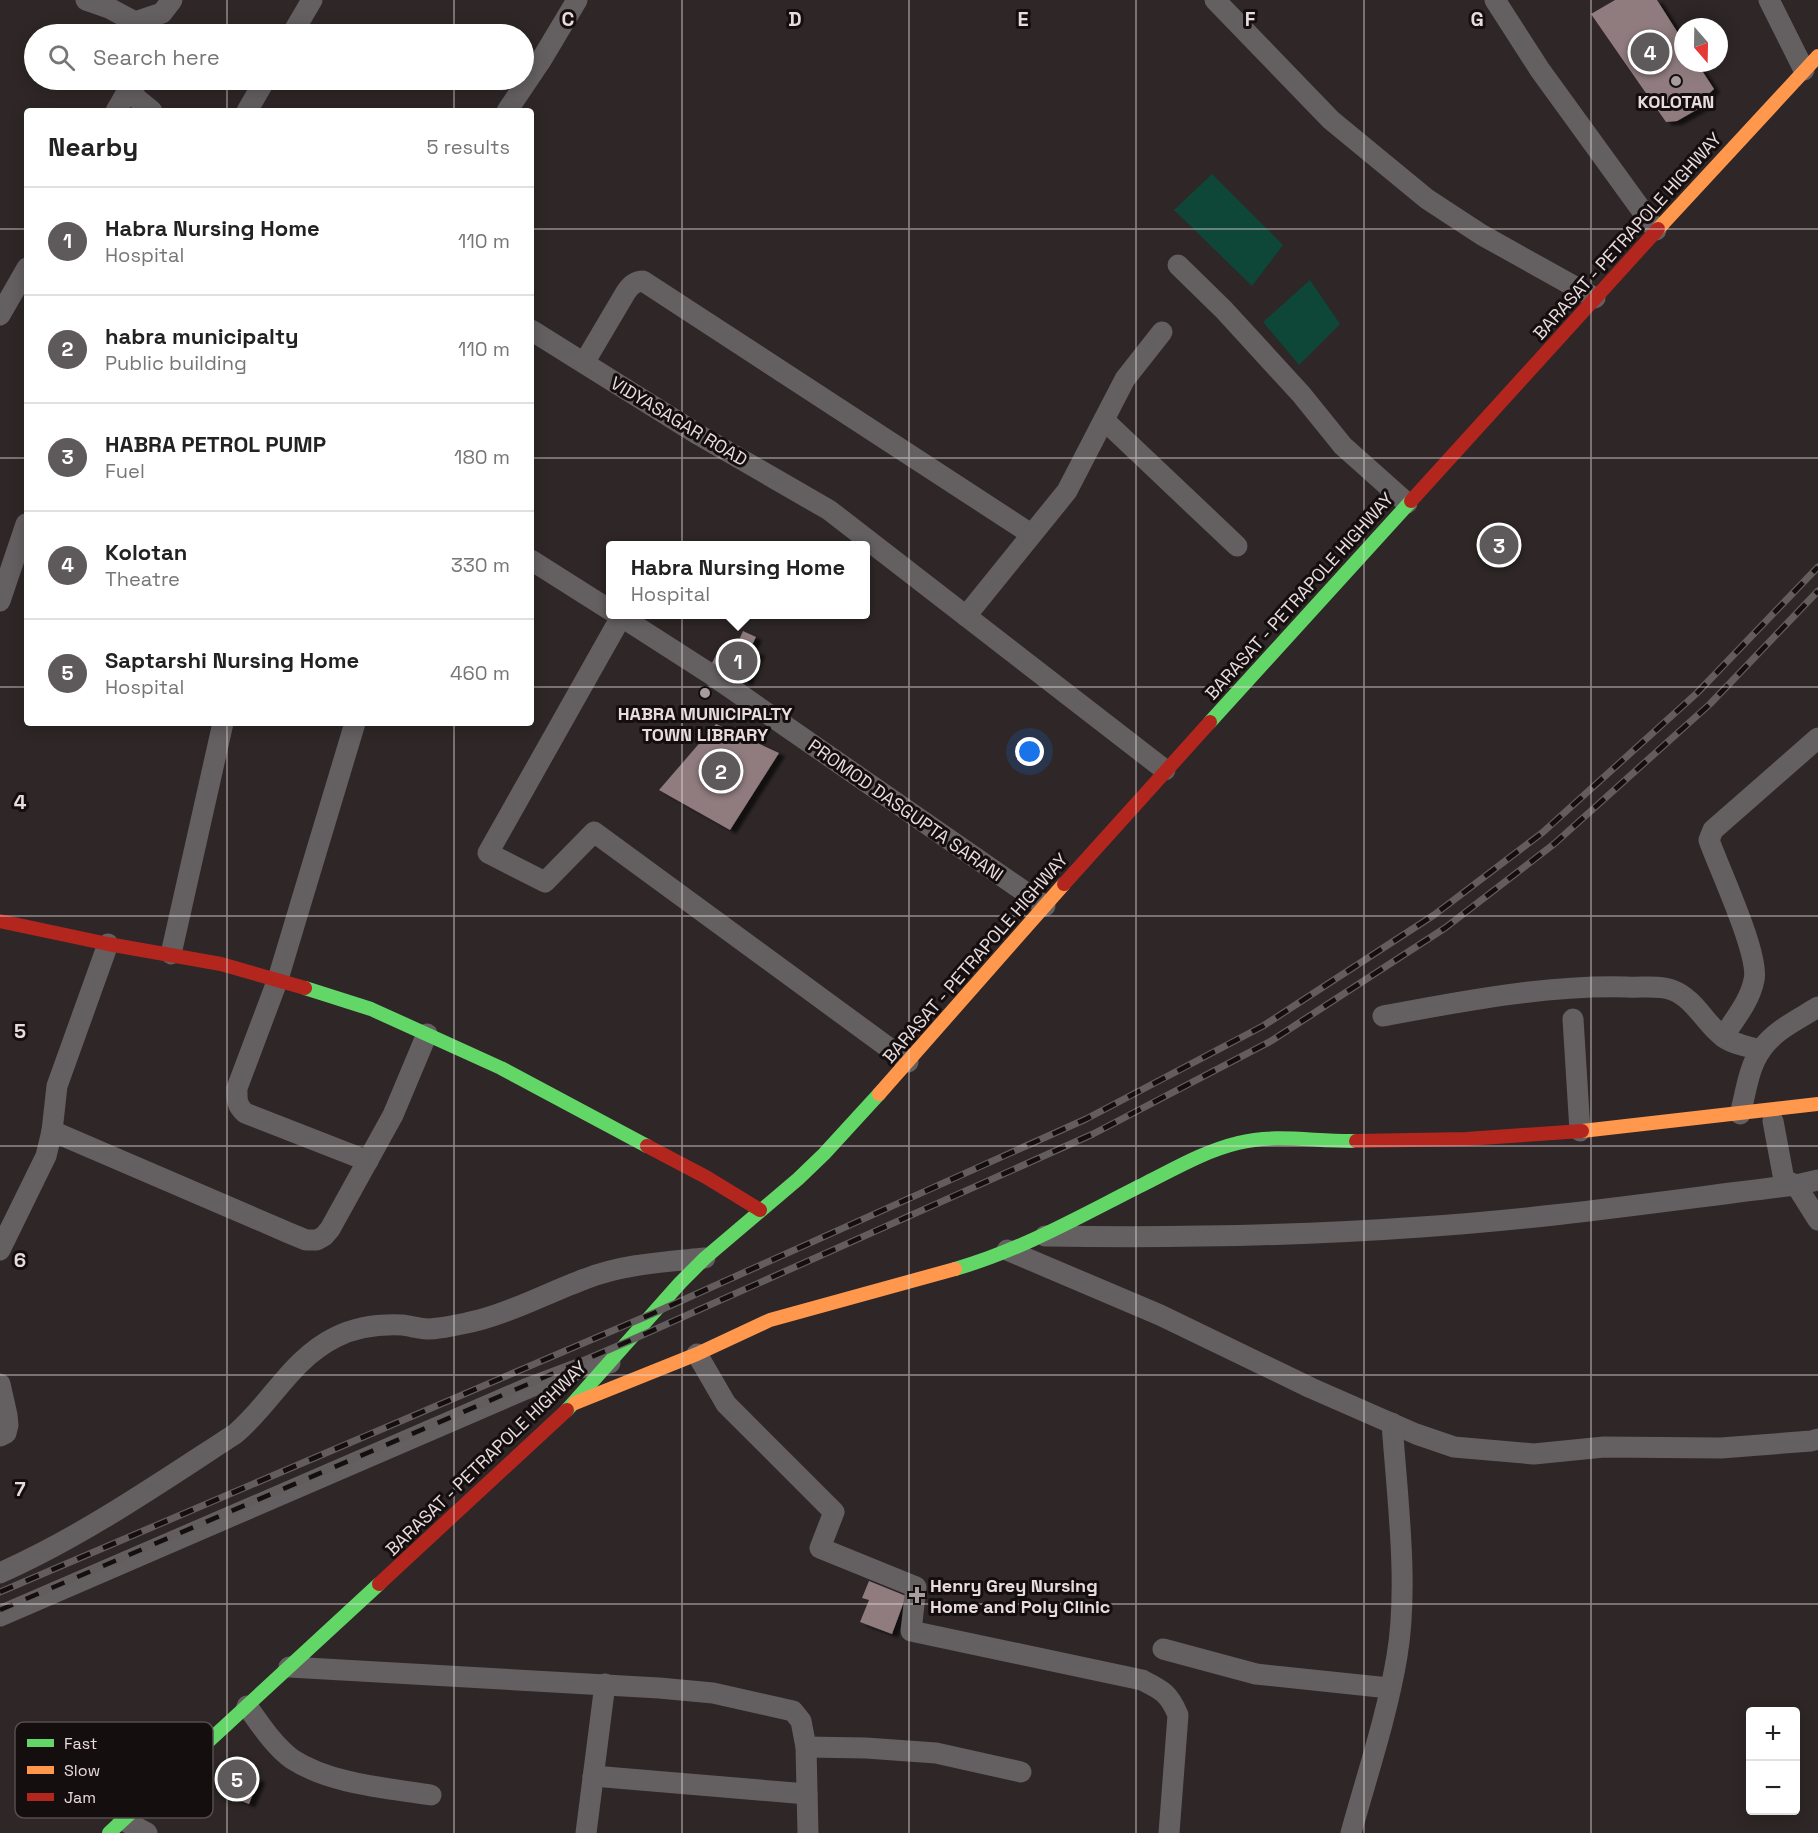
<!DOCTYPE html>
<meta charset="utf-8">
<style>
body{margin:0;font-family:"Space Grotesk",sans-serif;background:#f2f2f2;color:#222}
.controls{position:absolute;right:18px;bottom:18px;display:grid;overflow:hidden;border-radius:6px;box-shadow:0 3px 15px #0003}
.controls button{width:54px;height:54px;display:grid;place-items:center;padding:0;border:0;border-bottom:2px solid #e0e0e0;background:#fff;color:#222;font:30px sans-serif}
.compass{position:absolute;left:1674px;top:18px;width:54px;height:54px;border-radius:50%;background:#fff;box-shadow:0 3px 15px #0003;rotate:160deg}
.you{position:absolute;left:1030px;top:752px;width:21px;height:21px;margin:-15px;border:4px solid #fff;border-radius:50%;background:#1a73e8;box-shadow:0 0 0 9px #1a73e833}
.badge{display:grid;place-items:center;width:39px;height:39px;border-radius:50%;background:#5e595a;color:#fff;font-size:20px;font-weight:700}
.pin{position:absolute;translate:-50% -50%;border:3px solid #fff;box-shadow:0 2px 6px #0006}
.popup{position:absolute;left:606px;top:541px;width:264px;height:78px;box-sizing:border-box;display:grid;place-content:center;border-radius:6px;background:#fff;filter:drop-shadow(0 2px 4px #0005);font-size:20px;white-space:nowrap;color:#767676}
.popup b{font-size:22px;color:#222}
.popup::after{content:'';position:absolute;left:50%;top:100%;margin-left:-12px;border:12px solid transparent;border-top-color:#fff}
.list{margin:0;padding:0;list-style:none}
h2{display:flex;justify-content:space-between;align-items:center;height:78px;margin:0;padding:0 24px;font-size:26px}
h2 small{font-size:20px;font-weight:400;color:#767676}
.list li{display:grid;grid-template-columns:39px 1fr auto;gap:18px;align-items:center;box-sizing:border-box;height:108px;padding:0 24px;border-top:2px solid #e0e0e0}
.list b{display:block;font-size:22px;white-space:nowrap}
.list p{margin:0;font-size:20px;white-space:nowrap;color:#767676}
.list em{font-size:20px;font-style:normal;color:#767676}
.icon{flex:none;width:33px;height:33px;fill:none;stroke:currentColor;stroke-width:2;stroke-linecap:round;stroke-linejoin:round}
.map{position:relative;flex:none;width:1818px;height:1833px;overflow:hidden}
.search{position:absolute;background:#fff;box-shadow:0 3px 15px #0003;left:24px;top:24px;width:510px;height:66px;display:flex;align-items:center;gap:15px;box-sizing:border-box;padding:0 21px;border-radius:33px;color:#767676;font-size:22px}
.panel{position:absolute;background:#fff;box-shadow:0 3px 15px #0003;left:24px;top:108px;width:510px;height:618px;border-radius:6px}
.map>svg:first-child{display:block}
.water{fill:#0e4638}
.building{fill:#907b7f;filter:url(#shadow)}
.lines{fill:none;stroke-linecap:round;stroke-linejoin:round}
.street{stroke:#645f60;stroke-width:21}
.fast{stroke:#63d668;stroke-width:14}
.slow{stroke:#ff974d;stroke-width:14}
.jam{stroke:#b3261e;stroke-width:14}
.rail-casing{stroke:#635d5e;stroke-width:7}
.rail{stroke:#150e0f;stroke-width:4.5;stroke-dasharray:14;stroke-linecap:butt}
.grid{fill:none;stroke:#e8dcde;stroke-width:1.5;stroke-opacity:0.55}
.poi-dot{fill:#a79c9e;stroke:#150e0f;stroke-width:2}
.labels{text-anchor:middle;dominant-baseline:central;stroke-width:6;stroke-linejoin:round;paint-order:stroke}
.poi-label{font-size:18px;font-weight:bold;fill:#e8dcde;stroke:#150e0f}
.street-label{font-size:18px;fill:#e8dcde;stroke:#150e0f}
.key{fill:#150e0f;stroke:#544c4d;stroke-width:1.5}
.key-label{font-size:16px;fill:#e8dcde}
.grid-label{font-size:20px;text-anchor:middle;font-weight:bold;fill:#e8dcde;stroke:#150e0f;stroke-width:6;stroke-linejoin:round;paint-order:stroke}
</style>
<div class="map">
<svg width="1818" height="1833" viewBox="0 0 1818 1833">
<defs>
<filter id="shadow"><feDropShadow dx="6" dy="3.5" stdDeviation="1.5" flood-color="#0009"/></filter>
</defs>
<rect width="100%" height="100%" fill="#2e2627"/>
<g class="water">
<path d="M1212,174L1283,245L1252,286L1174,210Z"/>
<path d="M1310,280L1340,324L1299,365L1263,322Z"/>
</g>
<g class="building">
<path d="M1615,0H1657L1683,41V63H1697L1714,89L1703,99L1705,105L1677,121L1666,122L1591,14Z"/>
<path d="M743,631L756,637L750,649L759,653L746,682L711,665L720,647L733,653Z"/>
<path d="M716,724L779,753L730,830L659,790Z"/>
<path d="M869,1581L906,1596L892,1634L860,1622L869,1600L862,1598Z"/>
<path d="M231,1768L259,1779L249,1804L221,1793Z"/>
</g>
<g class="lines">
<g class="street">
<path d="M86,0L109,8L135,22L138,34"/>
<path d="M1215,0L1331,120L1427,199L1482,235L1595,298"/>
<path d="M1495,0L1540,70L1656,230"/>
<path d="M1769,0L1804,70"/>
<path d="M135,22L162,13L172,0"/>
<path d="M292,34L312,0"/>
<path d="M130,80L135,97L152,111"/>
<path d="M116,111L131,85"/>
<path d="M247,111L265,80"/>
<path d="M507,111L540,62L577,0"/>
<path d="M1178,265L1224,310L1301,394L1343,446L1407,503"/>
<path d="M0,315L27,268"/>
<path d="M531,330L699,435L829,510L1165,770"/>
<path d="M584,363L626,292C630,286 635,281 643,281L1031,534"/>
<path d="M1104,420L1237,546"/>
<path d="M531,560L610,610"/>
<path d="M0,601L26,524"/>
<path d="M617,614L712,675L1045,906"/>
<path d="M966,616L1067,491L1125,379L1162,332"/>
<path d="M621,617L488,853L545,882L594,832L908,1062"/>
<path d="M355,723L278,979L237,1088C237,1099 236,1105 245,1113L368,1161"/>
<path d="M171,954L223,723"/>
<path d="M1383,1016C1463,1001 1545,985 1627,987C1641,988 1659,985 1672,990C1694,998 1705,1023 1722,1036C1733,1045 1748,1046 1761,1050"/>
<path d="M1573,1019L1580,1131"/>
<path d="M1723,1037C1734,1020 1750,1001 1754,980C1760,955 1719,869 1709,840L1713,830L1818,738"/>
<path d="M1740,1114C1746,1093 1748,1068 1761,1050C1773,1031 1799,1019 1818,1007"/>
<path d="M1773,1121L1784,1180L1796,1185L1818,1220"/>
<path d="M52,1131L289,1233L306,1240H317L324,1236L330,1229L393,1115L427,1034"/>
<path d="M1045,1236C1170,1238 1296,1236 1421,1227C1547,1219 1671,1200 1796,1185L1818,1180"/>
<path d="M0,1250L46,1156L52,1131L57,1086L108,944"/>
<path d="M1007,1250L1160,1315L1311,1388L1416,1434L1454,1447L1534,1454L1604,1447L1721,1448L1811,1441L1818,1439"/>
<path d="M697,1354L726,1404L834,1512L820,1548L916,1587L911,1631L1142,1680C1162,1690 1169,1693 1178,1715L1169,1833"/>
<path d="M0,1384L7,1415L8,1425L6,1433L0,1436"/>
<path d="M0,1573C83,1536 158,1484 235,1434C271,1404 291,1359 336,1337C356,1327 379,1324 402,1325C411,1326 420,1329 429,1329C445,1328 463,1324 479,1320C515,1311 549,1292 585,1279C623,1264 665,1262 705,1258"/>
<path d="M0,1616L528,1388L581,1368L610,1363"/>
<path d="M1163,1649L1256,1674L1389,1688"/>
<path d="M289,1667L659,1688L713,1693L793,1711L801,1721L806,1747L808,1833"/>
<path d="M247,1706C260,1724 274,1746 292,1759C330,1784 387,1788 431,1795"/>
<path d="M806,1747L866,1748L936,1753L1021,1772"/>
<path d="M593,1776L807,1794"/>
<path d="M123,1820L147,1833"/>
<path d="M586,1833L605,1684"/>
<path d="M1351,1833C1367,1775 1387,1716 1397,1656C1409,1585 1397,1496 1392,1423"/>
</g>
<g class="fast">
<path d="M1210,722L1411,501"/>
<path d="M305,988L371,1009L501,1068L647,1146"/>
<path d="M955,1269C1022,1250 1084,1214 1146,1183C1176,1168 1205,1151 1238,1143C1277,1133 1315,1142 1356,1141"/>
<path d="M567,1410L680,1283L705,1258L798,1179L824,1154L879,1094"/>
<path d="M109,1833L379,1584"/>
</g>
<g class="slow">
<path d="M1658,229L1818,56"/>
<path d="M879,1094L1064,884"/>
<path d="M1582,1131L1818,1104"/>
<path d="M575,1403L697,1354L770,1320L955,1269"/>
</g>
<g class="jam">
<path d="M1411,501L1658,229"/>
<path d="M1064,884L1210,722"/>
<path d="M0,921L108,944L221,964L305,988"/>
<path d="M1356,1141L1466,1139L1582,1131"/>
<path d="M647,1146L706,1177L760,1210"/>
<path d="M379,1584L567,1410"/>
</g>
<defs>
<g id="rail">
<path d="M0,1592L654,1313L1086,1119L1263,1026L1434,915L1542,833L1697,693L1818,567"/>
<path d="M0,1610L629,1341L1093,1134L1271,1041L1445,928L1554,844L1710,704L1818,591"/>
</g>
</defs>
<use href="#rail" class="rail-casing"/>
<use href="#rail" class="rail"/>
</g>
<path class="grid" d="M227,0V34M454,0V34M682,0V1833M909,0V1833M1136,0V1833M1364,0V1833M1591,0V1833M227,80V111M454,80V111M0,229H27M531,229H1818M0,458H27M531,458H1818M0,687H27M531,687H1818M227,723V1833M454,723V1833M0,916H1818M0,1146H1818M0,1375H1818M0,1604H1818"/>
<g class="poi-dot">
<circle cx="1676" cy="81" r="6"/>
<circle cx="705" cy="693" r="6"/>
<path d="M914 1586h6v6h6v6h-6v6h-6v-6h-6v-6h6z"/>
</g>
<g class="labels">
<g class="poi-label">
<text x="1676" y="101">KOLOTAN</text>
<text x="705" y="713">HABRA MUNICIPALTY<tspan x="705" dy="21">TOWN LIBRARY</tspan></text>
<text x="930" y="1585" text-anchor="start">Henry Grey Nursing<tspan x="930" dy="21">Home and Poly Clinic</tspan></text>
</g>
<g class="street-label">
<text transform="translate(1627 236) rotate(-48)">BARASAT - PETRAPOLE HIGHWAY</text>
<text transform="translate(679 421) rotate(31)">VIDYASAGAR ROAD</text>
<text transform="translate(1299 596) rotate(-48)">BARASAT - PETRAPOLE HIGHWAY</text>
<text transform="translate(906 810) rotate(35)">PROMOD DASGUPTA SARANI</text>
<text transform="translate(975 958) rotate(-49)">BARASAT - PETRAPOLE HIGHWAY</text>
<text transform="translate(486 1458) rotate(-44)">BARASAT - PETRAPOLE HIGHWAY</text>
</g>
</g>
<rect x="15" y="1722" width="198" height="96" rx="9" class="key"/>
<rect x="27" y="1739" width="27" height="8" fill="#63d668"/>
<rect x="27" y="1766" width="27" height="8" fill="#ff974d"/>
<rect x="27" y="1793" width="27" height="8" fill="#b3261e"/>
<g class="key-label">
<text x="64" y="1749">Fast</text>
<text x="64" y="1776">Slow</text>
<text x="64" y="1803">Jam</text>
</g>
<g class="grid-label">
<text x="568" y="26">C</text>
<text x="795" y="26">D</text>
<text x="1023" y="26">E</text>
<text x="1250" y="26">F</text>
<text x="1477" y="26">G</text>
<text x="20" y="809">4</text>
<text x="20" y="1038">5</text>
<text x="20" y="1267">6</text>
<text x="20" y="1496">7</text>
</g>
</svg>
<div class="controls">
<button>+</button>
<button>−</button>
</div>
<svg class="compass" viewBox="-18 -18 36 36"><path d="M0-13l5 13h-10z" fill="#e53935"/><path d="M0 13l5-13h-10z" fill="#767676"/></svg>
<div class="you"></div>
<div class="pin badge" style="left:738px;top:661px">1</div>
<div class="popup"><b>Habra Nursing Home</b>Hospital</div>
<div class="pin badge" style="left:721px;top:771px">2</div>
<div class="pin badge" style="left:1499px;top:545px">3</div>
<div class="pin badge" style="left:1650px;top:52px">4</div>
<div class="pin badge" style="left:237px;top:1779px">5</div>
<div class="search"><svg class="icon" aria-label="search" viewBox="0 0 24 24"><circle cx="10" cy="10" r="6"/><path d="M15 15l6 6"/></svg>Search here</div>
<section class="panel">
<h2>Nearby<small>5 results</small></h2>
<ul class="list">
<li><span class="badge">1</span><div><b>Habra Nursing Home</b><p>Hospital</p></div><em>110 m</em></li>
<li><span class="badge">2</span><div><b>habra municipalty</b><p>Public building</p></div><em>110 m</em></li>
<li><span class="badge">3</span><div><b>HABRA PETROL PUMP</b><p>Fuel</p></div><em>180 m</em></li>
<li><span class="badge">4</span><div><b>Kolotan</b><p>Theatre</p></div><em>330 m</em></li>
<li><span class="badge">5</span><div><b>Saptarshi Nursing Home</b><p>Hospital</p></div><em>460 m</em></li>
</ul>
</section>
</div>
